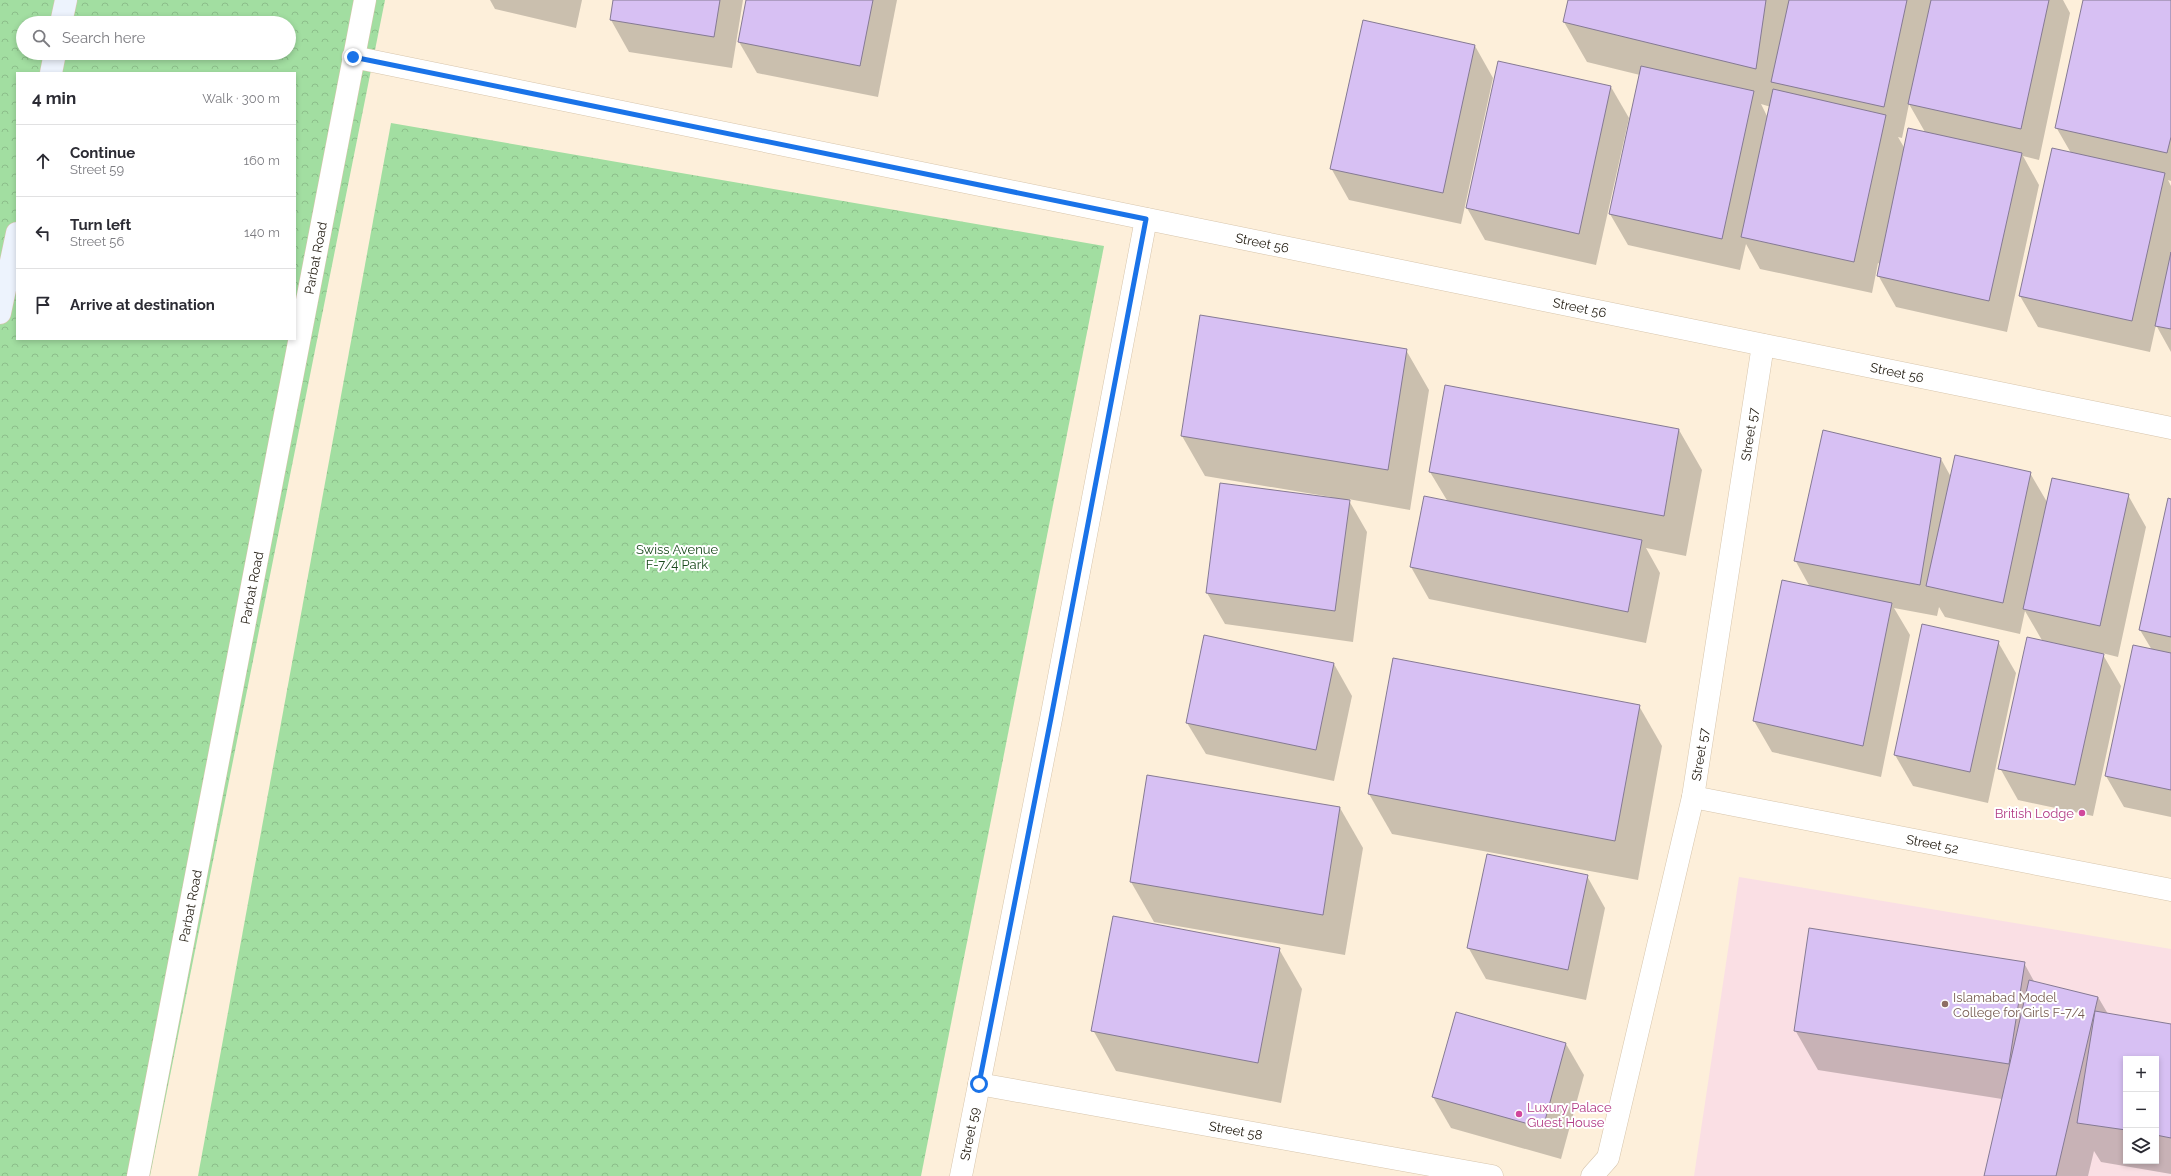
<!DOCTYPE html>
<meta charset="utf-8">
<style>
body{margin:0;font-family:Raleway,sans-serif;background:#f7f7f7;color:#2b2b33}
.controls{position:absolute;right:12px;bottom:12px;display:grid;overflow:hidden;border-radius:0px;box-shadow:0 2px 6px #0003}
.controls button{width:36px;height:36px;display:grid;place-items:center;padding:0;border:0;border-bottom:1px solid #e1e1e2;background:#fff;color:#2b2b33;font:20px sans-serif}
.stop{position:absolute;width:12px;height:12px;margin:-9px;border:3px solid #1a73e8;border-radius:50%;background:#fff}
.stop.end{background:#1a73e8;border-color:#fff;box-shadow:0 1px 4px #0008}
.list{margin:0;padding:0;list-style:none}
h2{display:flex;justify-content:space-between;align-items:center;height:52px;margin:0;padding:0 16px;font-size:17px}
h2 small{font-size:13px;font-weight:400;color:#7c7c81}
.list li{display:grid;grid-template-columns:26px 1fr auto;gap:12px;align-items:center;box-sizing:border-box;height:72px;padding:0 16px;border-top:1px solid #e1e1e2}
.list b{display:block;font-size:15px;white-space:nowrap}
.list p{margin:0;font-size:13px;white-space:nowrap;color:#7c7c81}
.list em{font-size:13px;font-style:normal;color:#7c7c81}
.icon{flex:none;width:22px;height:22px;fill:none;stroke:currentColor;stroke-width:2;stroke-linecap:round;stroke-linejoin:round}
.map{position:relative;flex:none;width:2171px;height:1176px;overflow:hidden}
.search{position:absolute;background:#fff;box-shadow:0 2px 6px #0003;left:16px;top:16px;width:280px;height:44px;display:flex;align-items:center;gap:10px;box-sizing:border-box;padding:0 14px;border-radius:22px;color:#7c7c81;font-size:15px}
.panel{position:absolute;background:#fff;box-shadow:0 2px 6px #0003;left:16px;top:72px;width:280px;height:268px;border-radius:0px}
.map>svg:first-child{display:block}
.education{fill:#fadfe4;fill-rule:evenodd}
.forest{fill:url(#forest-crowns);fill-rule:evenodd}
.shadow{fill:#0003;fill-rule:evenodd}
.building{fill:#d7c0f3;stroke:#857a93}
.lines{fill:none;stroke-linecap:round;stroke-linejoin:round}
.street-casing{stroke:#d7c5ac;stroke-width:23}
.secondary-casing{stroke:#d7c5ac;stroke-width:23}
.street{stroke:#fff;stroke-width:22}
.secondary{stroke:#edf3fd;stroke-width:22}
.route{stroke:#1a73e8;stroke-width:5}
.hotel-dot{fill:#d1479c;stroke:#fff;stroke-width:1.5}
.education-dot{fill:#8d6e63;stroke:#fff;stroke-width:1.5}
.labels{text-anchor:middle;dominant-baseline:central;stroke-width:4;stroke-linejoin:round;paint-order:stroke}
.street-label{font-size:13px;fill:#272117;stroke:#fff}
.park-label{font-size:13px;fill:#194a1b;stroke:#fff}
.hotel-label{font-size:13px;fill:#b23c85;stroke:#fff;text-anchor:end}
.education-label{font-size:13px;fill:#785e54;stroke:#fff;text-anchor:start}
</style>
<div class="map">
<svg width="2171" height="1176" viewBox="0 0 2171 1176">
<defs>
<pattern id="forest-crowns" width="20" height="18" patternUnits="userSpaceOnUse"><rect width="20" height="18" fill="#a2dea1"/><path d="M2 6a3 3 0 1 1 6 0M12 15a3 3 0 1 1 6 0" fill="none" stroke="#8cbe8a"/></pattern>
</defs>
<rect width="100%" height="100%" fill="#fdefda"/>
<path class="education" d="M1739,877L2171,949V1176H1694ZM2126,1059H2156V1161H2126Z"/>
<g class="forest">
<path d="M0,0H385L150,1176H0ZM23,23H289V53H23ZM17,73H295V339H17Z"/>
<path d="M391,123L1104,246L921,1176H198Z"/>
</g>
<g class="shadow">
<path d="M490,0H582L576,28L495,9Z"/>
<path d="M614,0H743L732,68L629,52L611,20Z"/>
<path d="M747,0H897L878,97L757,73L739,42Z"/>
<path d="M1569,0H2063L2070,13L2039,160L2023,156L2039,185L2007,332L1896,307L1878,275L1880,264L1878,263L1872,293L1760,269L1746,244L1740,270L1628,245L1610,214L1640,75L1587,62L1564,22ZM1761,104L1771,107L1768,118ZM1909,104L1925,132L1905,149L1898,137L1902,138Z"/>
<path d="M2084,0H2171V181L2168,180L2171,186V352L2156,325L2150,352L2038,327L2020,296L2071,153L2056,127Z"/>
<path d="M1475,46L1493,78L1461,224L1349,200L1331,168Z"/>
<path d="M1499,62L1611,87L1629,118L1596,265L1485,240L1467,208Z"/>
<path d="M1406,350L1429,390L1410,510L1348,499L1367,532L1353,642L1225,624L1207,593L1331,497L1205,476L1182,436Z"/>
<path d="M1679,430L1702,470L1686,556L1646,548L1660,573L1646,643L1429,599L1411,567L1425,498L1448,502L1430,472Z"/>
<path d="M1941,459L1951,477L2030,473L2047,502L2128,495L2146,527L2118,657L2102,653L2121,686L2093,816L2018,800L2000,768L2043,642L2025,611L2020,634L1945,617L1939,607L1937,616L1894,608L1910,635L1881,777L1772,752L1754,721L1810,587L1795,560Z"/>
<path d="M2171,500V817L2124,807L2106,776L2152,650L2140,630Z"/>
<path d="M1998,642L2016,673L1988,803L1913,786L1895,755Z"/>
<path d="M1334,664L1352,696L1334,781L1206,754L1187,723Z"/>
<path d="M1639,706L1662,746L1638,880L1392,834L1369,794Z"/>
<path d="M1340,808L1363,848L1345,955L1154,922L1131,882Z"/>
<path d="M1587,876L1605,908L1586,1000L1486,979L1468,947Z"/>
<path d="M1279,949L1302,989L1281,1103L1116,1071L1093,1030Z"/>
<path d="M2024,963L2035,983L2098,997L2108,1014L2171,1025V1174L2101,1162L2094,1151L2088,1176H1985L2002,1099L1818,1070L1795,1030ZM2126,1059H2156V1161H2126Z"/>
<path d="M1566,1044L1584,1075L1561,1159L1451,1128L1433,1097Z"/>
</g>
<g class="building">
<path d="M613,0H720L714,37L610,20Z"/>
<path d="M746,0H873L860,66L738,42Z"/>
<path d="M1568,0H1766L1756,69L1563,22Z"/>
<path d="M1789,0H1907L1884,107L1771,82Z"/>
<path d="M1931,0H2049L2021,129L1908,104Z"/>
<path d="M2083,0H2171V137L2167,153L2055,128Z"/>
<path d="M1363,20L1475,45L1443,193L1330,169Z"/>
<path d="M1498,61L1611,86L1579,234L1466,208Z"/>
<path d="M1641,66L1754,91L1722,239L1609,214Z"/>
<path d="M1773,89L1886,115L1854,262L1741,237Z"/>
<path d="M1908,128L2022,153L1989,301L1877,276Z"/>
<path d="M2052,148L2165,173L2132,321L2019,296Z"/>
<path d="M2171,252V329L2155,326Z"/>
<path d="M1200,315L1407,349L1388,470L1181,436Z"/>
<path d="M1445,385L1679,429L1664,516L1429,472Z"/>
<path d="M1823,430L1941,458L1920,585L1794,561Z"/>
<path d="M1955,455L2031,472L2003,603L1926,586Z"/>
<path d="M2052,478L2129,494L2100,626L2023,609Z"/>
<path d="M1220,483L1350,500L1335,611L1206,593Z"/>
<path d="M1424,496L1642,540L1628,612L1410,567Z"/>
<path d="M2168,498L2171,499V637L2139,630Z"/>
<path d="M1782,580L1892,603L1863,746L1753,721Z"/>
<path d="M1922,624L1999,641L1970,772L1894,755Z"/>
<path d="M1204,635L1334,663L1316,750L1186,723Z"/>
<path d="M2027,637L2104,654L2075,785L1998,769Z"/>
<path d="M2133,645L2171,653V790L2105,776Z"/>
<path d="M1393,658L1640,705L1615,841L1368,794Z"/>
<path d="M1147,775L1340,807L1323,915L1130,882Z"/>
<path d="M1487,854L1588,875L1568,970L1467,948Z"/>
<path d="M1113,916L1280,948L1258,1063L1091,1031Z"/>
<path d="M1809,928L2025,962L2009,1064L1794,1031Z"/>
<path d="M2029,980L2098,997L2056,1176H1984Z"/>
<path d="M2095,1011L2171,1024V1138L2156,1135V1059H2126V1130L2077,1123Z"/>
<path d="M1456,1012L1566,1043L1543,1128L1432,1097Z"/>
</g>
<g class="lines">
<defs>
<g id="street">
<path id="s1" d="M353,57L2171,428"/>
<path id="s2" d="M1693,797L2171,890"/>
<path id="s3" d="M979,1084L1492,1176"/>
<path id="s4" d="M138,1176L365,0"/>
<path id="s5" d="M961,1176L1051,719L1146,219"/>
<path id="s6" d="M1592,1176L1608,1158L1693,797L1763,345"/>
</g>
<g id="secondary">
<path d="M61,23L66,0"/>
<path d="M51,73L55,53"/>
<path d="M0,313L17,233"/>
</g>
</defs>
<use href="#street" class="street-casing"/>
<use href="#secondary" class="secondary-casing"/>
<use href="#street" class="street"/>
<use href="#secondary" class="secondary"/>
</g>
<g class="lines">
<path class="route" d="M353,57L1146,219L1051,718L979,1084"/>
</g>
<g class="hotel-dot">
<circle cx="2082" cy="813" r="4"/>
<circle cx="1519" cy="1114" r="4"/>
</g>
<circle class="education-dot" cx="1945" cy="1004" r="4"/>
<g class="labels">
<g class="street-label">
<text stroke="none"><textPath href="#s1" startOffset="928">Street 56</textPath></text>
<text stroke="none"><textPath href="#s4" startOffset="935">Parbat Road</textPath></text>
<text stroke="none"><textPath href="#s1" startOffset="1252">Street 56</textPath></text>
<text stroke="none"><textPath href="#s1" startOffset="1576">Street 56</textPath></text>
<text stroke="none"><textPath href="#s6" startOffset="762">Street 57</textPath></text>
<text stroke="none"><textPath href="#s4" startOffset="599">Parbat Road</textPath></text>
<text stroke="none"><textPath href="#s6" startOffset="438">Street 57</textPath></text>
<text stroke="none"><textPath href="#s2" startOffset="244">Street 52</textPath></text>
<text stroke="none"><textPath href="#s4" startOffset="275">Parbat Road</textPath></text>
<text stroke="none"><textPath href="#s3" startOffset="261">Street 58</textPath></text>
<text stroke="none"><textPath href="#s5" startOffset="43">Street 59</textPath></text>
</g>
<g class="park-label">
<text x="677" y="549">Swiss Avenue<tspan x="677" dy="15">F-7/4 Park</tspan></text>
</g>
<g class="hotel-label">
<text x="2074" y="813">British Lodge</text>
<text x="1527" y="1107" text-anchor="start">Luxury Palace<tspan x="1527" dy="15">Guest House</tspan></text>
</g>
<g class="education-label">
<text x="1953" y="997">Islamabad Model<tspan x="1953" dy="15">College for Girls F-7/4</tspan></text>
</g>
</g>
</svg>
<div class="controls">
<button>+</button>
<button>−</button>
<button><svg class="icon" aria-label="layers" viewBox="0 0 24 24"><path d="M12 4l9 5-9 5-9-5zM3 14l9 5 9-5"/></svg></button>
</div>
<div class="stop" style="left:979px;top:1084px"></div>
<div class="stop end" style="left:353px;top:57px"></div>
<div class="search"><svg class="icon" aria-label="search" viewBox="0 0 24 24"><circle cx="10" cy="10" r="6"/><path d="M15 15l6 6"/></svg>Search here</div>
<section class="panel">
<h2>4 min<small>Walk · 300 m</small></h2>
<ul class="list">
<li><svg class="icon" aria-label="ahead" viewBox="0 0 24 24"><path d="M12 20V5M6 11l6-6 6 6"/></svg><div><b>Continue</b><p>Street 59</p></div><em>160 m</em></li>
<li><svg class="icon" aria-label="left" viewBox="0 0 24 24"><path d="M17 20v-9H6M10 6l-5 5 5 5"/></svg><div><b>Turn left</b><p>Street 56</p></div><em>140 m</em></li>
<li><svg class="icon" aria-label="arrive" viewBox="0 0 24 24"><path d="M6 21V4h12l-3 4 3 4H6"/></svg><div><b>Arrive at destination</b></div></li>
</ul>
</section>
</div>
